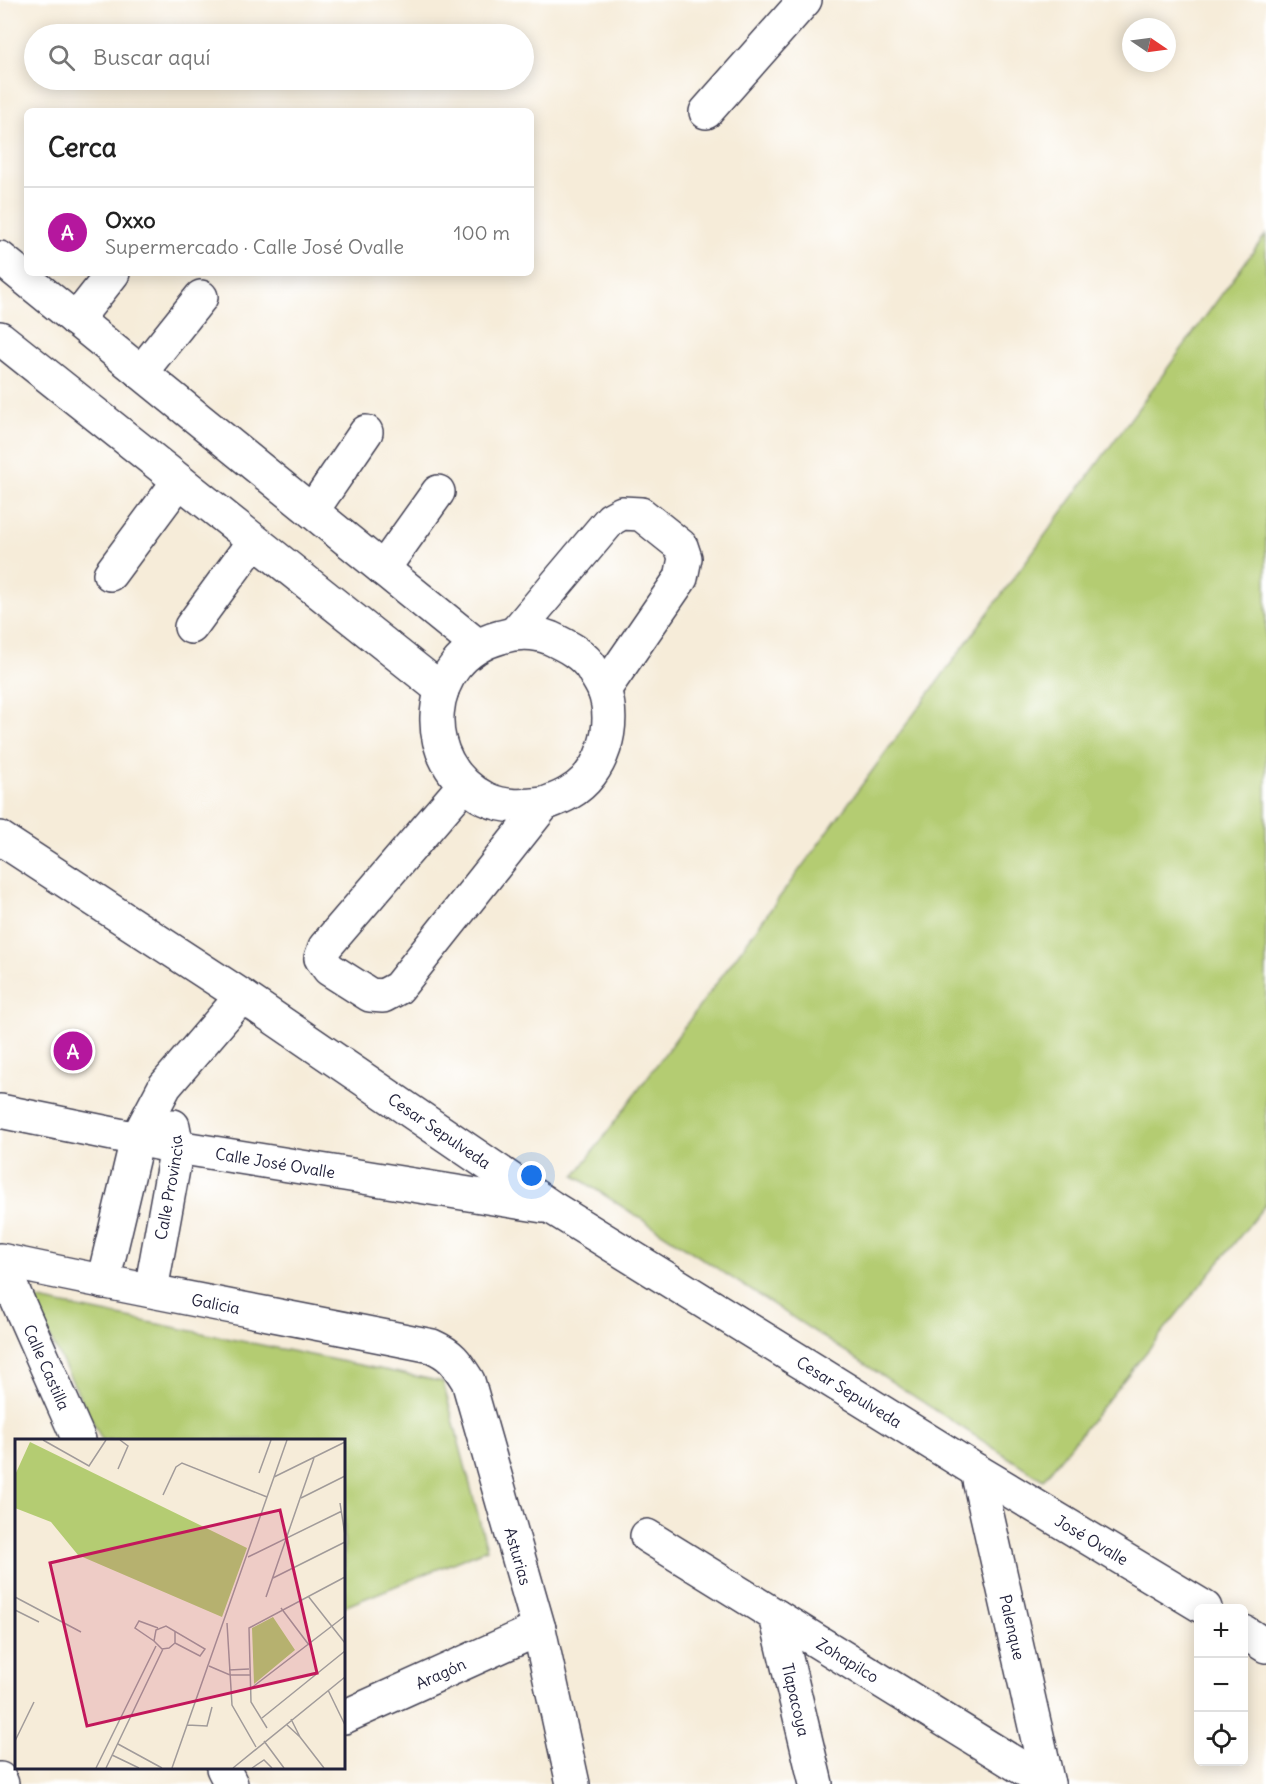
<!DOCTYPE html>
<html lang="es">
<meta charset="utf-8">
<style>
body{margin:0;font-family:Delius,sans-serif;background:#f6f6f6;color:#222}
.controls{position:absolute;right:18px;bottom:18px;display:grid;overflow:hidden;border-radius:9px;box-shadow:0 3px 15px #0003}
.controls button{width:54px;height:54px;display:grid;place-items:center;padding:0;border:0;border-bottom:2px solid #e0e0e0;background:#fff;color:#222;font:30px sans-serif}
.compass{position:absolute;left:1122px;top:18px;width:54px;height:54px;border-radius:50%;background:#fff;box-shadow:0 3px 15px #0003;rotate:103deg}
.you{position:absolute;left:532px;top:1176px;width:21px;height:21px;margin:-15px;border:4px solid #fff;border-radius:50%;background:#1a73e8;box-shadow:0 0 0 9px #1a73e833}
.badge{display:grid;place-items:center;width:39px;height:39px;border-radius:50%;background:#b5179e;color:#fff;font-size:20px;font-weight:700}
.pin{position:absolute;translate:-50% -50%;border:3px solid #fff;box-shadow:0 2px 6px #0006}
.list{margin:0;padding:0;list-style:none}
h2{display:flex;justify-content:space-between;align-items:center;height:78px;margin:0;padding:0 24px;font-size:26px}
h2 small{font-size:20px;font-weight:400;color:#767676}
.list li{display:grid;grid-template-columns:39px 1fr auto;gap:18px;align-items:center;box-sizing:border-box;height:90px;padding:0 24px;border-top:2px solid #e0e0e0}
.list b{display:block;font-size:22px;white-space:nowrap}
.list p{margin:0;font-size:20px;white-space:nowrap;color:#767676}
.list em{font-size:20px;font-style:normal;color:#767676}
.icon{flex:none;width:33px;height:33px;fill:none;stroke:currentColor;stroke-width:2;stroke-linecap:round;stroke-linejoin:round}
.map{position:relative;flex:none;width:1266px;height:1784px;overflow:hidden}
.search{position:absolute;background:#fff;box-shadow:0 3px 15px #0003;left:24px;top:24px;width:510px;height:66px;display:flex;align-items:center;gap:15px;box-sizing:border-box;padding:0 21px;border-radius:33px;color:#767676;font-size:22px}
.panel{position:absolute;background:#fff;box-shadow:0 3px 15px #0003;left:24px;top:108px;width:510px;height:168px;border-radius:9px}
.map>svg:first-child{display:block}
.green{fill:#b4cc72;stroke:#6b7756;stroke-width:1.5}
.lines{fill:none;stroke-linecap:round;stroke-linejoin:round}
.minor-casing{stroke:#424053;stroke-width:36}
.minor{stroke:#fff;stroke-width:33}
.labels{text-anchor:middle;dominant-baseline:central;stroke-width:4.5;stroke-linejoin:round;paint-order:stroke}
.street-label{font-size:16px;fill:#22223b;stroke:#fff}
.inset-road{fill:none;stroke:#a19b9a;stroke-width:1.5}
.view{fill:#c2185b;fill-opacity:0.15;stroke:#c2185b;stroke-width:3}
.inset-edge{fill:none;stroke:#22223b;stroke-width:3}
</style>
<div class="map">
<svg width="1266" height="1784" viewBox="0 0 1266 1784">
<rect width="100%" height="100%" fill="#fff"/>
<filter id="ink" filterUnits="userSpaceOnUse"><feTurbulence type="fractalNoise" baseFrequency=".0167" numOctaves="2"/><feDisplacementMap in="SourceGraphic" scale="12" xChannelSelector="R" yChannelSelector="G"/><feConvolveMatrix kernelMatrix="1 2 1 2 8 2 1 2 1" color-interpolation-filters="sRGB"/></filter>
<filter id="wash" filterUnits="userSpaceOnUse"><feTurbulence type="fractalNoise" baseFrequency=".008" numOctaves="4" result="noise"/><feDisplacementMap in="SourceGraphic" scale="24" xChannelSelector="R" yChannelSelector="G"/><feGaussianBlur stdDeviation="1.35" result="paint"/><feColorMatrix in="noise" values="0 0 0 0 0 0 0 0 0 0 0 0 0 0 0 0 0 1.4 0 .05"/><feComposite in="paint" operator="in"/></filter>
<g filter="url(#wash)">
<rect width="100%" height="100%" fill="#f6ecd9"/>
<g class="green">
<path d="M1266,234V1204L1043,1480L575,1176Z"/>
<path d="M30,1298L443,1382L487,1549L344,1607V1440H102Z"/>
</g>
</g>
<g filter="url(#ink)">
<g class="lines">
<defs>
<g id="minor">
<path d="M706,112L805,0"/>
<path d="M0,258L478,646"/>
<path d="M76,320L113,273"/>
<path d="M0,338L442,690"/>
<path d="M141,372L201,297"/>
<path d="M312,511L366,432"/>
<path d="M383,569L438,492"/>
<path d="M110,574L179,481"/>
<path d="M191,627L254,541"/>
<path d="M515,633L611,519L622,513L641,514L681,546L685,558L681,578L604,690"/>
<path d="M464,785L325,947L321,958L329,969L370,995L383,996L398,988L544,804C552,801 561,798 569,793C603,774 617,725 604,690C601,683 596,676 593,670C584,654 565,645 550,638C535,632 516,632 501,637C422,658 415,763 486,799C505,808 525,806 544,804"/>
<path id="s1" d="M0,838L242,996L551,1207L977,1471L1205,1608"/>
<path id="s2" d="M0,1111L177,1147L543,1206"/>
<path id="s3" d="M0,1260C144,1291 288,1317 432,1346C452,1355 456,1362 468,1381L539,1629L573,1784"/>
<path id="s4" d="M0,1261L79,1440"/>
<path d="M103,1282L137,1139L165,1086L242,996"/>
<path id="s5" d="M151,1290L177,1147L173,1126"/>
<path id="s6" d="M977,1471L1048,1784"/>
<path id="s7" d="M647,1536L1048,1784"/>
<path id="s8" d="M776,1616L816,1784"/>
<path d="M1244,1632L1266,1646"/>
<path id="s9" d="M344,1717L539,1629"/>
<path d="M223,1768L231,1784"/>
<path d="M0,1779L2,1784"/>
</g>
</defs>
<use href="#minor" class="minor-casing"/>
<use href="#minor" class="minor"/>
</g>
</g>
<g class="labels">
<g class="street-label">
<text stroke="none"><textPath href="#s1" startOffset="528">Cesar Sepulveda</textPath></text>
<text stroke="none"><textPath href="#s2" startOffset="280">Calle José Ovalle</textPath></text>
<text stroke="none"><textPath href="#s5" startOffset="104">Calle Provincia</textPath></text>
<text stroke="none"><textPath href="#s3" startOffset="220">Galicia</textPath></text>
<text stroke="none"><textPath href="#s4" startOffset="116">Calle Castilla</textPath></text>
<text stroke="none"><textPath href="#s1" startOffset="1014">Cesar Sepulveda</textPath></text>
<text stroke="none"><textPath href="#s1" startOffset="1298">José Ovalle</textPath></text>
<text stroke="none"><textPath href="#s3" startOffset="674">Asturias</textPath></text>
<text stroke="none"><textPath href="#s6" startOffset="160">Palenque</textPath></text>
<text stroke="none"><textPath href="#s7" startOffset="236">Zohapilco</textPath></text>
<text stroke="none"><textPath href="#s9" startOffset="106">Aragón</textPath></text>
<text stroke="none"><textPath href="#s8" startOffset="86">Tlapacoya</textPath></text>
</g>
</g>
<g transform="translate(15 1439)">
<rect width="330" height="330" fill="#f6ecd9"/>
<path d="M15,3L232,109L207,178L63,116L36,83L0,69V36ZM258,178L280,211L239,245L237,189Z" fill="#b4cc72"/>
<path class="inset-road" d="M28,1L74,27L91,1M103,30L113,7L105,1M244,34L256,1M259,38L330,3M148,56L161,28L167,24L252,58M286,59L330,37M325,64L330,96M233,118L327,72M258,139L330,103M293,157L330,204M0,158L66,193M251,158L299,19M266,169L294,206M0,171L24,183M212,184L217,266L241,308M139,202L120,189L124,182L143,189M160,204L185,217L190,210L151,187L141,191L139,202L147,210L154,209L160,204V193M194,227L215,236H235M214,231L234,230M235,250L330,177M313,251L330,286M247,279L330,212M271,285L285,298L276,280M172,286L192,287L197,268M252,289L236,263L234,189L330,138M285,298L309,329M0,302L19,263M249,302L269,329M103,305L147,329M97,316L124,329M81,329L141,207M91,329L148,210M157,329L272,1M218,329L330,238M237,329L249,321L257,329"/>
<path class="view" d="M265,71L302,234L72,287L35,124Z"/>
<rect width="330" height="330" class="inset-edge"/>
</g>
</svg>
<div class="controls">
<button>+</button>
<button>−</button>
<button><svg class="icon" aria-label="locate" viewBox="0 0 24 24"><circle cx="12" cy="12" r="6"/><path d="M12 2v4M12 18v4M2 12h4M18 12h4"/></svg></button>
</div>
<svg class="compass" viewBox="-18 -18 36 36"><path d="M0-13l5 13h-10z" fill="#e53935"/><path d="M0 13l5-13h-10z" fill="#767676"/></svg>
<div class="you"></div>
<div class="pin badge" style="left:73px;top:1051px">A</div>
<div class="search"><svg class="icon" aria-label="search" viewBox="0 0 24 24"><circle cx="10" cy="10" r="6"/><path d="M15 15l6 6"/></svg>Buscar aquí</div>
<section class="panel">
<h2>Cerca<small></small></h2>
<ul class="list">
<li><span class="badge">A</span><div><b>Oxxo</b><p>Supermercado · Calle José Ovalle</p></div><em>100 m</em></li>
</ul>
</section>
</div>
